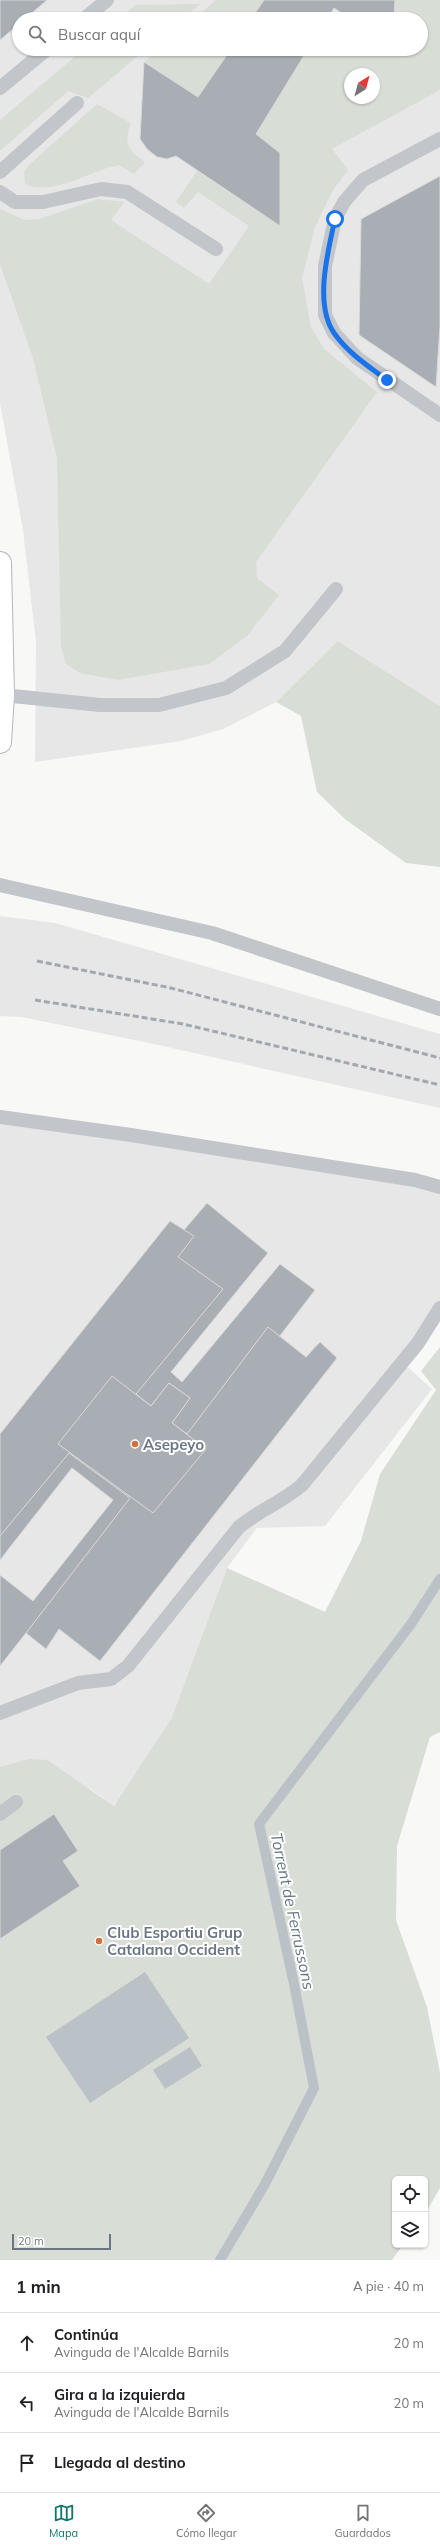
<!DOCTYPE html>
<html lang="es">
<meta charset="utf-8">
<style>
body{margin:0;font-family:Mulish,sans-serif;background:#f6f6f6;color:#202124}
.controls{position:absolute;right:12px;bottom:12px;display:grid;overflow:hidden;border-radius:6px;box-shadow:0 1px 3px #0004}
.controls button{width:36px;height:36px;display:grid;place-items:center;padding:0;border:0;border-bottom:1px solid #e0e0e0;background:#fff;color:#202124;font:20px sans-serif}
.compass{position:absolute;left:344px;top:68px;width:36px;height:36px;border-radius:50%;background:#fff;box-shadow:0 1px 3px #0004;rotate:36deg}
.scale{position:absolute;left:12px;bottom:10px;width:99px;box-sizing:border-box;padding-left:4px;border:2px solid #6a7684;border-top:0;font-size:11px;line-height:14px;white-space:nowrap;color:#6a7684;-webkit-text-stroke:3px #fff;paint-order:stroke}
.stop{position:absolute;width:12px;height:12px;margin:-9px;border:3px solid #1a73e8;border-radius:50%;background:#fff}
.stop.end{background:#1a73e8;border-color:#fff;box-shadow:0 1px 4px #0008}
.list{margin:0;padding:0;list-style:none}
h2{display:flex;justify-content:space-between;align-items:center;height:52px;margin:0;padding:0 16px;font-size:17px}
h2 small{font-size:13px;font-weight:400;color:#757577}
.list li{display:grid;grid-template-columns:26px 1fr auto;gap:12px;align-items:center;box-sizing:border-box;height:60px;padding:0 16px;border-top:1px solid #e0e0e0}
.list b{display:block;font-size:15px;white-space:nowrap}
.list p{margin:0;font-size:13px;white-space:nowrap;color:#757577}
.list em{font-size:13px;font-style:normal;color:#757577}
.icon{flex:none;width:22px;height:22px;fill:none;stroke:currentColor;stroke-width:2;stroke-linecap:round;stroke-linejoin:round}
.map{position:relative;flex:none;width:440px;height:2260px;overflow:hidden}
.search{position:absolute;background:#fff;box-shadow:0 1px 3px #0004;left:12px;right:12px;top:12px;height:44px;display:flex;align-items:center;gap:10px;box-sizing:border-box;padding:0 14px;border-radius:22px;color:#757577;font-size:15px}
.sheet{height:232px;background:#fff}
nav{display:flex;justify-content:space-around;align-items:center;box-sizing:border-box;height:56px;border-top:1px solid #e0e0e0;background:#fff;font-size:11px;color:#757577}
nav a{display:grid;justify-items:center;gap:2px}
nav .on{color:#0f766e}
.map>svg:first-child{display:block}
.built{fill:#e6e7e6;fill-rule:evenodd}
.green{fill:#d8ddd6;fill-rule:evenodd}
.water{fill:#bac2c8}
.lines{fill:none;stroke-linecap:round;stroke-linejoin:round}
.stream{stroke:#bac2c8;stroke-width:10}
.building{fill:#a8aeb4;stroke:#dadad8}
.secondary-casing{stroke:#b2b7bc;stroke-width:24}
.lane{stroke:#c2c5c9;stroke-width:14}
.secondary{stroke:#fff;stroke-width:22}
.rail{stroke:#a4a8ae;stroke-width:3;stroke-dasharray:6 3;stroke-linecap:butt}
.route{stroke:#1a73e8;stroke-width:5}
.poi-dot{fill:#d46e3a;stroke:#fff;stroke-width:1.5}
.labels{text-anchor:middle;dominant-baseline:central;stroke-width:4;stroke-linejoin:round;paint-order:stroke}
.poi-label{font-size:15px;font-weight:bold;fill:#6a7684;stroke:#fff;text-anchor:start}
.water-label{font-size:16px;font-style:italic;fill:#66767f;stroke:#fff}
</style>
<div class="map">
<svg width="440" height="2260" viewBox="0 0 440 2260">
<rect width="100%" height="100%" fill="#f8f8f6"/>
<g class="built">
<path d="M0,0H440V706L338,641L276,702L223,729L181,741L35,762L36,642L23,530L0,403ZM19,19H421V49H19ZM350,74H374V98H350Z"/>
<path d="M0,916L55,923L440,1034V1108L154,1044L22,1017L0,1016Z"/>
<path d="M0,1117L440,1187V1308L402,1362L432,1389L325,1526L257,1528L227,1568L172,1717L114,1806L92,1790L28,1759L0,1767Z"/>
</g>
<g class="green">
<path d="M216,0H264L251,19H194Z"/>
<path d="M395,0H440V90L332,149L348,170L333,190L315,227L302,278L311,327L324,349L377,392L256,562L257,578L279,595L248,635L209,664L118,680L80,673L66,664L61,646L57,458L33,358L0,264V209L25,220L39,219L98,199L124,202L111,220L209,284L249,226L198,192L184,208L176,202L197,171L280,226V153L256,134L308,49H421V19H394ZM350,74H374V98H350Z"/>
<path d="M200,4L182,19H119L136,5Z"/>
<path d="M84,49H146L88,98L68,91L0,151V120Z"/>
<path d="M159,49H231L198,97L144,62Z"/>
<path d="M97,104L131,123C123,143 128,150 145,162L134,174L119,165C90,170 54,197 25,184L24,172L29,165Z"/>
<path d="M338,641L440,706V867L406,863L345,819L317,792L301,716L276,702Z"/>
<path d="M440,1347V1732L430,1737L397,1846L396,1920L427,2007L440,2073V2188L425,2214V2179H395V2245H403L392,2260H0V1767L28,1759L47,1760L114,1806L172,1717L227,1568L325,1612L361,1541L380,1474L436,1390L421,1371Z"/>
</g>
<g class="water">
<path d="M145,1972L189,2038L90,2103L46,2037Z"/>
<path d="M190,2047L202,2066L165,2089L153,2070Z"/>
</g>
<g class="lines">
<path class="stream" d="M220,2260L265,2184L314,2088L294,1984L259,1824L411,1624L440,1579"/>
</g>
<g class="building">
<path d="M0,0H47L25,19H19V24L0,40Z"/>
<path d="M264,0H395L394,19H351L334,8L327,19H251Z"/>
<path d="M231,49H308L256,134L280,153V226L176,156L167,159L157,157L147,149L140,139L144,62L198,97Z"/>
<path d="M440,176V326L436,387L359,335L361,219Z"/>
<path d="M207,1203L268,1253L171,1372L182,1382L280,1264L315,1290L279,1337L306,1357L320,1342L337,1358L100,1661L59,1629L46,1649L26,1633L0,1666V1575L33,1601L113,1500L72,1468L0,1560V1434L170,1221L184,1230Z"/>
<path d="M170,1221L194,1236L178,1257L223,1289L136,1394L151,1406L169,1383L190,1398L172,1423L187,1434L268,1327L306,1357L320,1342L337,1358L100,1661L59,1629L46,1649L26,1633L130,1498L69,1453L0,1536V1434Z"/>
<path d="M112,1376L151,1406L169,1383L190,1398L172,1423L206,1449L153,1513L58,1444Z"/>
<path d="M54,1814L78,1851L63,1861L80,1886L0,1939V1850Z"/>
</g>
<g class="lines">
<defs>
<path id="secondary" d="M0,563L3,695L0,742"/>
</defs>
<use href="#secondary" class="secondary-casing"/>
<g class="lane">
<path d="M84,19L107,0"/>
<path d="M0,88L47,49"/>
<path d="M440,139L363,180L344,202L335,219L325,266V315L334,333L357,358L440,415"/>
<path d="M0,172L77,103"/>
<path d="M0,192L15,202H43L101,189L127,192L216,249"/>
<path d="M3,695L100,705H159L226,688L285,651L336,589"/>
<path d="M0,885L212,933L440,1009"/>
<path d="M0,1117L131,1135L415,1180L440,1187"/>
<path d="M0,1713L78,1683L111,1679L128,1666L239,1527C260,1510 282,1502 302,1485L418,1343L440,1308"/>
<path d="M0,1814L16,1802"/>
</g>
<use href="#secondary" class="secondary"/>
<g class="rail">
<path d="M37,961L171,988L440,1058"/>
<path d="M35,1000L183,1024L440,1085"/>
</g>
</g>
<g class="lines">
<path class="route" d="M335,219C328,251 314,304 334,333C348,353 368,366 387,380"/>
</g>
<g class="poi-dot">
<circle cx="135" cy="1444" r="4"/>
<circle cx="99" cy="1941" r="4"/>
</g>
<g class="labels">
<g class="poi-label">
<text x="143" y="1444">Asepeyo</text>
<text x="107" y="1932">Club Esportiu Grup<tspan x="107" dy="17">Catalana Occident</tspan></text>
</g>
<g class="water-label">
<text transform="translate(293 1911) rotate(78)">Torrent de Ferrussons</text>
</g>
</g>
</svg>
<div class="controls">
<button><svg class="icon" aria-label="locate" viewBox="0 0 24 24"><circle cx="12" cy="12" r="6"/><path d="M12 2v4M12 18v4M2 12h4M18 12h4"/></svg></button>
<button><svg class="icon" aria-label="layers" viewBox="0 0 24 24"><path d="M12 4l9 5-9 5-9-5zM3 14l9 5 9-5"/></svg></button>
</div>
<svg class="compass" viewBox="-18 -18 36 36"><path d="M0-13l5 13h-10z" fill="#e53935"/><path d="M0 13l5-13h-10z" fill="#757577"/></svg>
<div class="scale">20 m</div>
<div class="stop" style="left:335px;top:219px"></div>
<div class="stop end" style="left:387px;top:380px"></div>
<div class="search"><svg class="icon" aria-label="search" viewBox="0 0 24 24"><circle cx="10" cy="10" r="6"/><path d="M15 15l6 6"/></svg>Buscar aquí</div>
</div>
<section class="sheet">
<h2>1 min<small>A pie · 40 m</small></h2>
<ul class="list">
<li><svg class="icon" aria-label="ahead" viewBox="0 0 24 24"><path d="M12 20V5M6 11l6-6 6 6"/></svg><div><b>Continúa</b><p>Avinguda de l'Alcalde Barnils</p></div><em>20 m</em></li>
<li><svg class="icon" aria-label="left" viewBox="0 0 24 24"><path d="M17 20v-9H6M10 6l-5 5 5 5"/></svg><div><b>Gira a la izquierda</b><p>Avinguda de l'Alcalde Barnils</p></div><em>20 m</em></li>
<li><svg class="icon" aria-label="arrive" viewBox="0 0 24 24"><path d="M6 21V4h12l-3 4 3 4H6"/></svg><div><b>Llegada al destino</b></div></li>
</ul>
</section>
<nav>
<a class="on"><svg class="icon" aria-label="map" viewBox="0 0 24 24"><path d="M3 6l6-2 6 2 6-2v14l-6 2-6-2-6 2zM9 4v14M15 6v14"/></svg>Mapa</a>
<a><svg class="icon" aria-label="directions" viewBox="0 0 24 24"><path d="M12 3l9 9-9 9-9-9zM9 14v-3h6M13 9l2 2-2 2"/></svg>Cómo llegar</a>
<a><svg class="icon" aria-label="saved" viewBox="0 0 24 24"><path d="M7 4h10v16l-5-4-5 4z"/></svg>Guardados</a>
</nav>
